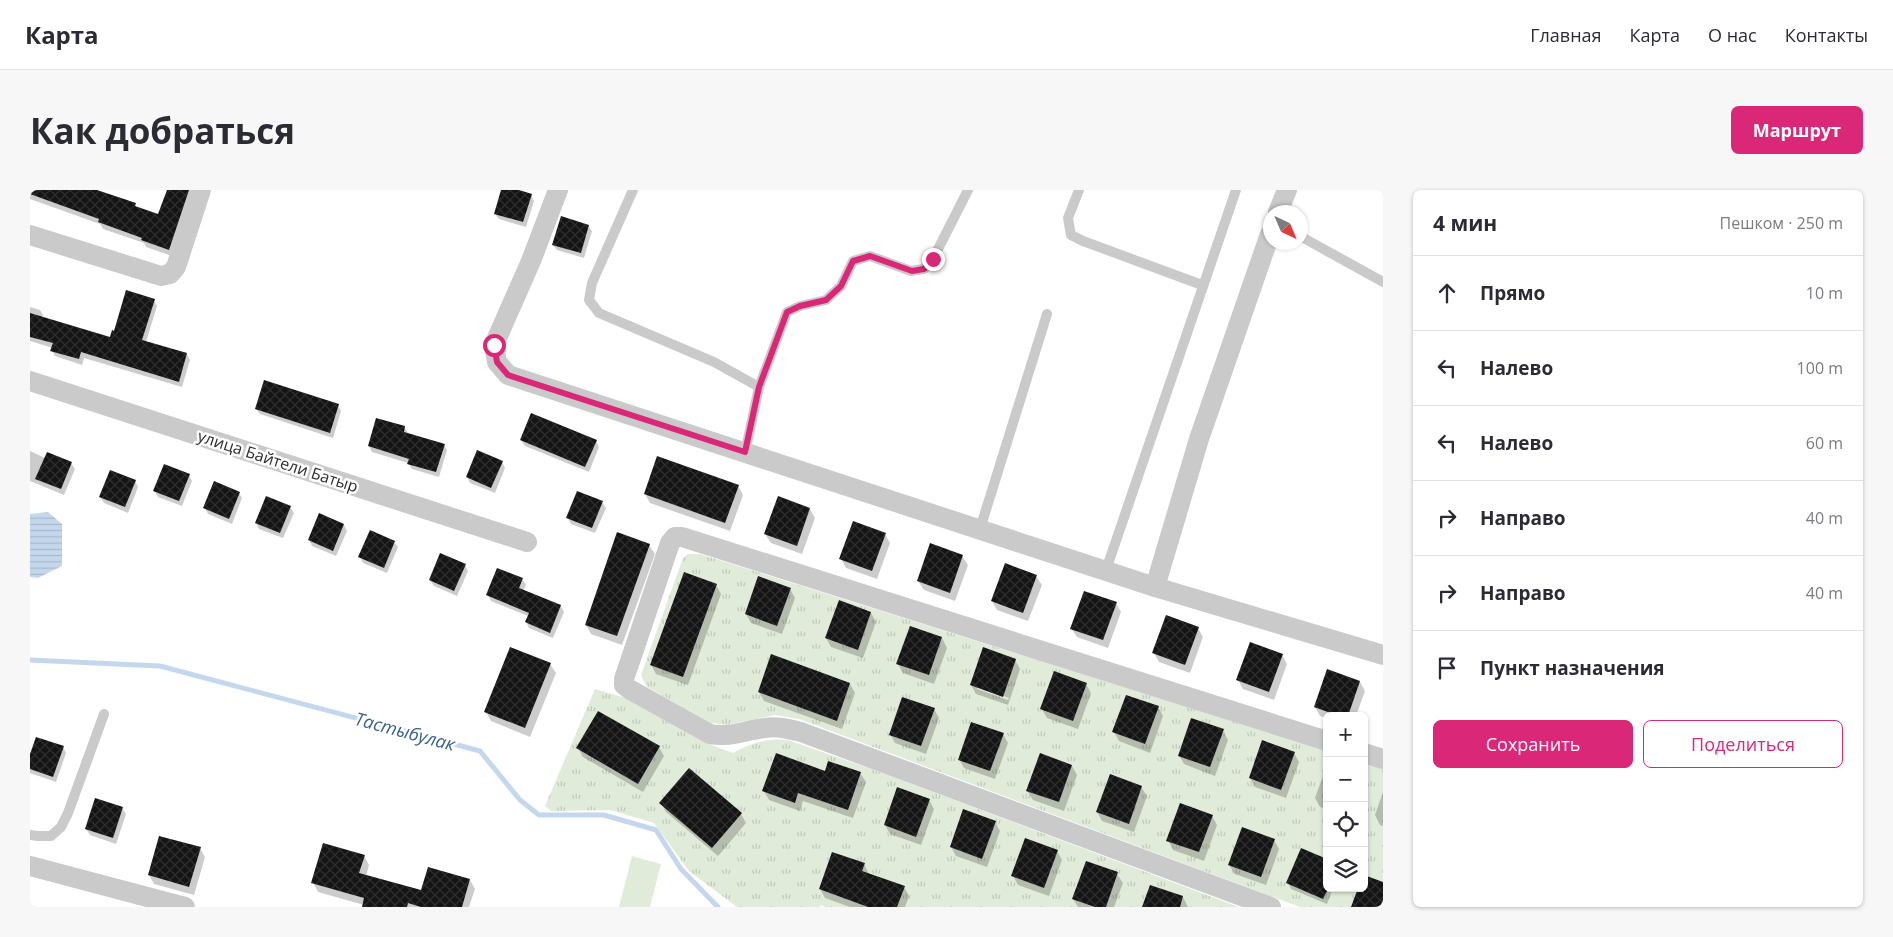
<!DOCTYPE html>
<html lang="ru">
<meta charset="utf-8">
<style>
body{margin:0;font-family:"Open Sans",sans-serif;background:#f7f7f7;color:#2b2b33}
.controls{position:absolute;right:15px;bottom:15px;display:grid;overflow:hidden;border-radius:8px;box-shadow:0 1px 4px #0004}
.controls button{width:45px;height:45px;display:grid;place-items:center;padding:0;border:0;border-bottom:1px solid #e1e1e2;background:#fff;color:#2b2b33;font:25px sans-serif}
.compass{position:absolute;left:1233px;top:15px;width:45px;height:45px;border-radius:50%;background:#fff;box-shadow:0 1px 4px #0004;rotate:136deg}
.stop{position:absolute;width:15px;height:15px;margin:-11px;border:4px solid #db2777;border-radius:50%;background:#fff}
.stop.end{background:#db2777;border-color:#fff;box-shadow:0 1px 5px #0008}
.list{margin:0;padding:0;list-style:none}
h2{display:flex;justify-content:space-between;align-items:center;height:65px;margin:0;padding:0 20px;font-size:21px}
h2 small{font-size:16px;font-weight:400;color:#7c7c81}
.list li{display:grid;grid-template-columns:32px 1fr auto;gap:15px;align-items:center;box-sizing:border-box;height:75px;padding:0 20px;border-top:1px solid #e1e1e2}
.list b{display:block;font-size:19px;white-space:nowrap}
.list em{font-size:16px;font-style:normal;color:#7c7c81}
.actions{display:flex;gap:10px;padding:15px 20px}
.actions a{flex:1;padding:11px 0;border:1px solid #db2777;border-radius:8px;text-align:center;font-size:18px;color:#db2777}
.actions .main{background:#db2777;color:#fff}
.icon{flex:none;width:28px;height:28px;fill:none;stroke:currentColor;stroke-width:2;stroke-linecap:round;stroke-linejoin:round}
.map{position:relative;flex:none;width:1353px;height:717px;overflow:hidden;border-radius:8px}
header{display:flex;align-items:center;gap:30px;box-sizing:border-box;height:70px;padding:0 25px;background:#fff;border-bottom:1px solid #e1e1e2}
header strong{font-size:24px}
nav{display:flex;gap:28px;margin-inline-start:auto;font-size:18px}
.intro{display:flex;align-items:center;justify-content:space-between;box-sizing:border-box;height:120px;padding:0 30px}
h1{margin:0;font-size:35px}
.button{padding:12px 22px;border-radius:8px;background:#db2777;color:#fff;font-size:18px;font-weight:700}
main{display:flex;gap:30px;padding:0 30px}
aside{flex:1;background:#fff;border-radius:8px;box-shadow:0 1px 4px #0004}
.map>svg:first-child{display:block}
.grass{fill:url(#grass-tufts)}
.park{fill:#e0ebd9}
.water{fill:url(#water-rules)}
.shadow{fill:#0003;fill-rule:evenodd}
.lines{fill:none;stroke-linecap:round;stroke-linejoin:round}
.stream{stroke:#c4d7ed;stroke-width:5}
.building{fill:url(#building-cross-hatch)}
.lane{stroke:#cacaca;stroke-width:10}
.street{stroke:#cacaca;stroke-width:20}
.route{stroke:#db2777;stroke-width:6}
.labels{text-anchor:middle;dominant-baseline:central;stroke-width:5;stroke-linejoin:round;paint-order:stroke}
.street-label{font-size:16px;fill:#2d2d2d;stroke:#fff}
.water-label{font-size:18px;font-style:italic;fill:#386192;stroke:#fff}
</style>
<header>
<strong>Карта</strong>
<nav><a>Главная</a><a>Карта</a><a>О нас</a><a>Контакты</a></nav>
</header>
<div class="intro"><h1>Как добраться</h1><a class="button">Маршрут</a></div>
<main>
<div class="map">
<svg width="1353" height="717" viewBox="0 0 1353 717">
<defs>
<pattern id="grass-tufts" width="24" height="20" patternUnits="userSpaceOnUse" patternTransform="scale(1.25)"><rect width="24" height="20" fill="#e0ebd9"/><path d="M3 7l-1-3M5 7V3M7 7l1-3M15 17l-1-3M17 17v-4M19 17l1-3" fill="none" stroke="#c0cabb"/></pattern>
<pattern id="water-rules" width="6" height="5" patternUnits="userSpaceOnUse" patternTransform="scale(1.25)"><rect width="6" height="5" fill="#c4d7ed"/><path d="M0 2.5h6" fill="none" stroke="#a9b9cc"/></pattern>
<pattern id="building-cross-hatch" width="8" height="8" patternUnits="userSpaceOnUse" patternTransform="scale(1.25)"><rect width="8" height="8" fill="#141414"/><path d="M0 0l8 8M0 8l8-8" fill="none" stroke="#2e2e2e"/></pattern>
</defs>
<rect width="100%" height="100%" fill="#fff"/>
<g class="grass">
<path d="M658,364H670L1297,561V698H1334V573L1353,579V717H1270L769,529L745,525L697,535L681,533L617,497L611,485L653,368Z"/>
<path d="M565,499L606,511L684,556L703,563C720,553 739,548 758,550L844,580L1209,717H795L791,715L789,717H707L659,681L624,633L580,620L521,621L515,616Z"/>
</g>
<path class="park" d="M602,666L631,674L620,717H589Z"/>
<path class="water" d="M18,322L32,334V376L8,388L0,387V324Z"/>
<g class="shadow">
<path d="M0,0H67L105,14L107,18L129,26L138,0H165L142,66L116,57L114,53L73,39L70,34L0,9Z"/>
<path d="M473,0H485L501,5L504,11L496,37L469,29L465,24Z"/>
<path d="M558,36L562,41L554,68L527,60L523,55Z"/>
<path d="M124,110L127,116L116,152L157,164L160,170L152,197L54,168L52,175L25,166L22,161L23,158L0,151V117L10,120L13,125L12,128L81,149Z"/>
<path d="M308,215L311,221L303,248L230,224L226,219Z"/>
<path d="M374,237L378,243L414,255L417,260L409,287L382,279L378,273L342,262L339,256Z"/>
<path d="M491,250L566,251L569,257L559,282L495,256Z"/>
<path d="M0,261L15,268L41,273L45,279L34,305L0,291Z"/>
<path d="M472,272L475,278L465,303L440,293L437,287Z"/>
<path d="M159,285L162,291L152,316L128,307L125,301Z"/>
<path d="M105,291L108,297L98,323L74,313L70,307Z"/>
<path d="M708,296L713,305L700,341L620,313L615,304Z"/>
<path d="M209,303L212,308L202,334L178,324L175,318Z"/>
<path d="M572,312L576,318L565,343L541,334L538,328Z"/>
<path d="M260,317L264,323L253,348L229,339L226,333Z"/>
<path d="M780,319L785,328L772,364L741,353L735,344Z"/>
<path d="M314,335L317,341L306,366L282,356L279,350Z"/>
<path d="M855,344L860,353L847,389L816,378L811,369Z"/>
<path d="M364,352L368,357L357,383L333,373L330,367Z"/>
<path d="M619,355L625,364L592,455L561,444L556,435Z"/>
<path d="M932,366L938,375L925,411L894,400L888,391Z"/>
<path d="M435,375L438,381L427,406L404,396L400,390Z"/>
<path d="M1006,386L1012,395L998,431L967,420L962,411Z"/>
<path d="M492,389L496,395L493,401L531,416L534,422L523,448L499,438L496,432L498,426L461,411L458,405Z"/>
<path d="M686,395L691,404L658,495L626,484L621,475Z"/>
<path d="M760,399L765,408L752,444L721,433L716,424Z"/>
<path d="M1086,413L1091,422L1078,458L1047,447L1041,438Z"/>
<path d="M841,423L846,432L833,468L801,457L796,448Z"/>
<path d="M880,437L912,448L917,458L904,494L873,483L868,474Z"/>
<path d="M1168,438L1173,447L1160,483L1129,472L1124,463Z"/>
<path d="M1252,465L1257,474L1244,510L1213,499L1208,490Z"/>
<path d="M985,470L990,479L978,515L946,504L941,495ZM947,496L979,508L978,510L947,499Z"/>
<path d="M520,474L526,483L500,547L461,531L456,522Z"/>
<path d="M1330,492L1335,501L1326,526H1297V528L1290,526L1285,517Z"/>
<path d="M820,494L825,503L812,539L734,511L729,502Z"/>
<path d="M1056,494L1061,503L1048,539L1017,528L1012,519Z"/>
<path d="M1128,517L1133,526L1120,563L1089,551L1084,542Z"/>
<path d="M904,519L909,528L896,564L865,553L860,544Z"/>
<path d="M1193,541L1198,550L1185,586L1154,574L1149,565Z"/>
<path d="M973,544L978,553L965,589L934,578L929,569Z"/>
<path d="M33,557L36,563L26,592L0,583V568Z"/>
<path d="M629,557L634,566L613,602L553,567L548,558Z"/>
<path d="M1264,563L1269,572L1256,608L1225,597L1220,588Z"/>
<path d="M1297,575V619L1290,617L1285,608Z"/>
<path d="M1042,576L1047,585L1034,621L1003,610L997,601Z"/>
<path d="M659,580L711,624L716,633L688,666L636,622L631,613Z"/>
<path d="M796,582L830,583L836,592L823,628L773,611L770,621L739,610L734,601Z"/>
<path d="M1111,597L1117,606L1104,642L1072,631L1067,622Z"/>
<path d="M1353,602V636L1350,635L1345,625Z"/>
<path d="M899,610L904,619L891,655L860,644L855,635Z"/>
<path d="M92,618L96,624L86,654L60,645L56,639Z"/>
<path d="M1182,626L1187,635L1174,671L1143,660L1138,650Z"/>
<path d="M965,632L970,641L957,677L926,666L921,657Z"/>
<path d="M1244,650L1249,659L1236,695L1205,684L1199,675Z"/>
<path d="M170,658L175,667L164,705L124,694L119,685Z"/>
<path d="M1027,661L1032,670L1019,706L988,695L983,686Z"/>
<path d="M334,666L339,675L336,686L392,702L440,690L445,699L439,717H333L334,715L288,702L283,692Z"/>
<path d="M834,674L839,684L874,697L879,706L875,717H820L795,708L790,699Z"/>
<path d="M1087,684L1093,693L1084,717H1048L1043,709Z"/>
<path d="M1258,693L1297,698H1303L1297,714L1261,699Z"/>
<path d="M1153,707L1158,717H1114Z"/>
</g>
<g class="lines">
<path class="stream" d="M0,470L130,476L450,561L490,610L509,625H574L626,640L651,679L688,717"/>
</g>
<g class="building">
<path d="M0,0H67L106,13L105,16L128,24L137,0H159L139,60L111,50L112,48L68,32L69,29L0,4Z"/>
<path d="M471,0H489L502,4L493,32L464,24Z"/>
<path d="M531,26L559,35L551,63L522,55Z"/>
<path d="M96,100L125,109L112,150L157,163L149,192L51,162L49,169L20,161L23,153L0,147V123L80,147L82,140L84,141Z"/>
<path d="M234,190L309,214L300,243L225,219Z"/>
<path d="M501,223L567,250L555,277L490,250Z"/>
<path d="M346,228L375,236L374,242L415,254L406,282L377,274L379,269L338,256Z"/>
<path d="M447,260L473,271L461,298L436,287Z"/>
<path d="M17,262L42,272L31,299L5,289Z"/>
<path d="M627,266L709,295L695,333L614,304Z"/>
<path d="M134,274L160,284L149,311L123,301Z"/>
<path d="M80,280L106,290L95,317L69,307Z"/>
<path d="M184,291L210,302L199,329L173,318Z"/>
<path d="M547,301L573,311L562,338L536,328Z"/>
<path d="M236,306L261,316L250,343L225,333Z"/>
<path d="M748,306L780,318L767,356L734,344Z"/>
<path d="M289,323L314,334L303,361L278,350Z"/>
<path d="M823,331L856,343L842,381L809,369Z"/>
<path d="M340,340L365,351L354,378L328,367Z"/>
<path d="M587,342L620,354L587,446L555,435Z"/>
<path d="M900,353L933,365L920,403L887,391Z"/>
<path d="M410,363L436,374L424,401L399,390Z"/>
<path d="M975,373L1007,385L993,423L961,411Z"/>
<path d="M467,378L493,388L489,398L531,415L520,443L495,432L499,423L456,405Z"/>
<path d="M654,382L687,394L653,487L620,475Z"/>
<path d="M728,386L761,398L747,436L715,424Z"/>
<path d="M1054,401L1087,412L1073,450L1040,439Z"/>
<path d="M809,410L841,422L828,460L795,448Z"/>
<path d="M1136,425L1169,437L1155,475L1122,463Z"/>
<path d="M880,436L912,447L899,485L866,474Z"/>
<path d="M1220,452L1253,464L1239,502L1206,490Z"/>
<path d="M480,457L521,473L495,538L454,522Z"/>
<path d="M953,457L986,469L973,507L940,495Z"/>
<path d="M741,464L820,493L807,531L728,502Z"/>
<path d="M1297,479L1330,491L1318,526H1309L1284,517Z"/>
<path d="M1024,481L1057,493L1043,531L1010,519Z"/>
<path d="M1096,505L1129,516L1115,554L1082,542Z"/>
<path d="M872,507L905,518L891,556L859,545Z"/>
<path d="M568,521L630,556L608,594L546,558Z"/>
<path d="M1161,528L1194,539L1180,577L1148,566Z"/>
<path d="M941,532L974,543L960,581L928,570Z"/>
<path d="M6,547L34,556L23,587L0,579V564Z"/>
<path d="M1232,550L1265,562L1251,600L1219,588Z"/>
<path d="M746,563L795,581L798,571L831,582L818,620L768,603L765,613L732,601Z"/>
<path d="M1010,563L1042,575L1029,612L996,601Z"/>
<path d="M659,578L712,623L682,658L629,613Z"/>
<path d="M1080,584L1112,596L1099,634L1066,622Z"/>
<path d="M867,597L900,609L886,647L854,635Z"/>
<path d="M65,608L93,617L83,648L55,639Z"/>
<path d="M1150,613L1183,625L1169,662L1136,651Z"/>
<path d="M933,619L966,631L952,669L920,657Z"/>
<path d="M1212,637L1245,649L1231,687L1198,675Z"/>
<path d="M129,646L171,657L159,697L118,685Z"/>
<path d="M995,648L1028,660L1014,698L981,686Z"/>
<path d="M293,653L335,665L329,683L391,700L398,677L440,689L432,717H391L378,713L377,717H332L334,708L281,693Z"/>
<path d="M1271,658L1297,669V701L1293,709L1256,693Z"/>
<path d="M802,662L835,673L832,681L875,696L867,717H838L789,699Z"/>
<path d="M1056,671L1088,682L1076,717H1065L1042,709Z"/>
<path d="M1334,685L1353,692V717H1321L1328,698H1334Z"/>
<path d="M1120,695L1153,706L1150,717H1112Z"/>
</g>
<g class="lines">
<g class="lane">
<path d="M603,0L562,93L559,110L569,123L684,172L729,197"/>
<path d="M1049,0L1038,28L1041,45L1053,51L1172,95"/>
<path d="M1270,46L1353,92"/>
<path d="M715,263L729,197L757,122L770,116L796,110L811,96L823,71L840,66L881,81L894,79L903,69L938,0"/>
<path d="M950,339L1017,124"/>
<path d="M1076,380L1206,0"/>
<path d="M0,645L8,646H21L31,637L38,623L74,524"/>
</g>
<g class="street">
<path d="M528,0L501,71L464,155L467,172L478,185L1125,397L1353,465"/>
<path d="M1248,22L1257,0"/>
<path d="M0,45L131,86L140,84L146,77L171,0"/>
<path d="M0,191L497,352"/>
<path d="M1125,397L1169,249L1240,44"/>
<path d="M1334,563L1353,569"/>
<path d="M0,676L155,717"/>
<path d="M1241,717L771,542C759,539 748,536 735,538C716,540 699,548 680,544L599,499L594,495V489L640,353L645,347H652L1297,551"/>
</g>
</g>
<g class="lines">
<path class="route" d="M464,155L467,172L478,185L715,262L729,197L757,122L770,116L796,110L811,96L823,71L840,66L882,81L894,79L903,69"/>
</g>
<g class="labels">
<g class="street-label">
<text transform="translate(248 271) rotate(18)">улица Байтели Батыр</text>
</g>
<g class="water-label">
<text transform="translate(375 541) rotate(15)">Тастыбулак</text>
</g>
</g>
</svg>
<div class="controls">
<button>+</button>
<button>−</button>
<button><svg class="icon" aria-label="locate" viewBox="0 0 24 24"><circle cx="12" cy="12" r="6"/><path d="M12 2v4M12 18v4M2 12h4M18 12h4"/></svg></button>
<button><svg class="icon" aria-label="layers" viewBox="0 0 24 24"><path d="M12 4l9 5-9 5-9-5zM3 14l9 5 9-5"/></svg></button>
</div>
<svg class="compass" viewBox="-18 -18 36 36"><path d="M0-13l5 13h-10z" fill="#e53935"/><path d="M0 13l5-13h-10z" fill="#7c7c81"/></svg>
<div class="stop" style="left:464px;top:155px"></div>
<div class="stop end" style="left:903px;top:69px"></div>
</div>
<aside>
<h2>4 мин<small>Пешком · 250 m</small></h2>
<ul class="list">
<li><svg class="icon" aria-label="ahead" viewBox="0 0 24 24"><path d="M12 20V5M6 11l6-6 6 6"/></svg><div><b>Прямо</b></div><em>10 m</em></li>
<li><svg class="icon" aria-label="left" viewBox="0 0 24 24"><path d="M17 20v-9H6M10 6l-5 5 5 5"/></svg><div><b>Налево</b></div><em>100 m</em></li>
<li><svg class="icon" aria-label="left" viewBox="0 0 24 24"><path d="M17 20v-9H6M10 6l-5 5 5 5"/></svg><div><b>Налево</b></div><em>60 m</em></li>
<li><svg class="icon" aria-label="right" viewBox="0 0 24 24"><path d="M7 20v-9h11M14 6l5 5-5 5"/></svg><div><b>Направо</b></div><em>40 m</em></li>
<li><svg class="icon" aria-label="right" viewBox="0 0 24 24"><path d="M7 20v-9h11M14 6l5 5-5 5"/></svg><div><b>Направо</b></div><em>40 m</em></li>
<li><svg class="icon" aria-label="arrive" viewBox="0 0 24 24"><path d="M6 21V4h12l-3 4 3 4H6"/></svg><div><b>Пункт назначения</b></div></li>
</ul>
<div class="actions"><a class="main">Сохранить</a><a>Поделиться</a></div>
</aside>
</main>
